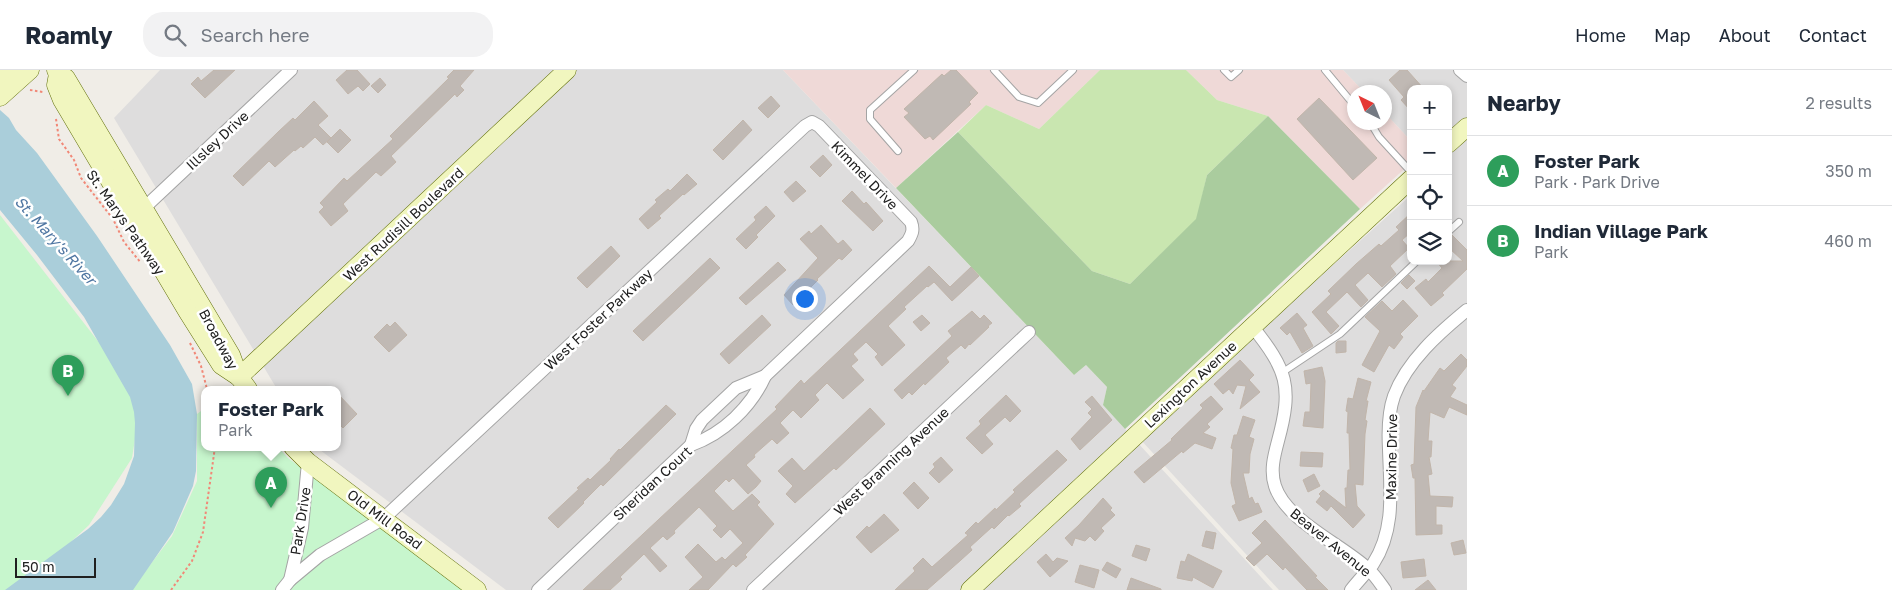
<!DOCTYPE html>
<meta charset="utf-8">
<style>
body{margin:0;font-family:"Golos Text",sans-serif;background:#f2f2f3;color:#1f2937}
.controls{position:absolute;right:15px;top:15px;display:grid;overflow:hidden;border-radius:10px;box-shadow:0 2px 8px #0003}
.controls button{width:45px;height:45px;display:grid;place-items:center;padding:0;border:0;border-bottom:1px solid #e0e1e3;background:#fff;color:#1f2937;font:25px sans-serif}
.compass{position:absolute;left:1347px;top:15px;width:45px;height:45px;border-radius:50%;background:#fff;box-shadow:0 2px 8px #0003;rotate:317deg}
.scale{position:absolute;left:15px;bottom:12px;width:81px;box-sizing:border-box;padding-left:5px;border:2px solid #202020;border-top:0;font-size:14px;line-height:18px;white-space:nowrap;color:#202020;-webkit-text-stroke:4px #fff;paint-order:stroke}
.you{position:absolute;left:804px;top:228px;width:18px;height:18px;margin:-12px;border:4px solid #fff;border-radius:50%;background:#1a73e8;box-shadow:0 0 0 8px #1a73e833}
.badge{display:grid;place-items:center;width:32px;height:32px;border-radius:50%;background:#0b8043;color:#fff;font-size:16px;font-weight:700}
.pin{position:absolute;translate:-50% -41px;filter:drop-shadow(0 1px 2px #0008)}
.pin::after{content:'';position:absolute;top:26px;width:18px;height:15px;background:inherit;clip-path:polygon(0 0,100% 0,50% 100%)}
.popup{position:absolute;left:201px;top:316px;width:140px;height:65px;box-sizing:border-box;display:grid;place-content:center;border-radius:10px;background:#fff;filter:drop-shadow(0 1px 4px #0005);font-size:16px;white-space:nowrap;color:#747a83}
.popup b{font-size:19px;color:#1f2937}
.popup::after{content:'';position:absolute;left:50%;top:100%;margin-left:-10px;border:10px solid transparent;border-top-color:#fff}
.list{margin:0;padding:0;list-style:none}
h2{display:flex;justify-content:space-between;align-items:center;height:65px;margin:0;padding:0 20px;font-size:21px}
h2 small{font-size:16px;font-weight:400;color:#747a83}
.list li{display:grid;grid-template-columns:32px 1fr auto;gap:15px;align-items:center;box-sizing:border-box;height:70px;padding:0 20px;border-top:1px solid #e0e1e3}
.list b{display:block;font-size:19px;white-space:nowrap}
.list p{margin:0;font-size:16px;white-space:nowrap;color:#747a83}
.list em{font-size:16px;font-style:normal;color:#747a83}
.icon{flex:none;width:28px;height:28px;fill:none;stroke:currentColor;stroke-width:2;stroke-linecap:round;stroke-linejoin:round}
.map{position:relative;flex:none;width:1467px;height:520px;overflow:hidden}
header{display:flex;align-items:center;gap:30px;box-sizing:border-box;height:70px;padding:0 25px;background:#fff;border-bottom:1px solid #e0e1e3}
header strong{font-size:24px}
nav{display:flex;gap:28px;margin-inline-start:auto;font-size:18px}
.search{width:350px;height:45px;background:#f2f2f3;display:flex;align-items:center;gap:12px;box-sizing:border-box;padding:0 18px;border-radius:20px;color:#747a83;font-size:19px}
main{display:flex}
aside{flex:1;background:#fff}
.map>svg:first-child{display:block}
.residential{fill:#dedddd}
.commercial{fill:#efd9d7}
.grass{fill:#c9e6b0}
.forest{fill:#aacc9e}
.park{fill:#c7f6cd}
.water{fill:#aaceda}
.building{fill:#c0b9b4;stroke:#c1b5aa}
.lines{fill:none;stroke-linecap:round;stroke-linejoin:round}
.lane-casing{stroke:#a4a4a4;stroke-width:8}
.street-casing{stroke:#a4a4a4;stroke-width:14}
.secondary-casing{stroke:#63710c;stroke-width:19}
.path{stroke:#f18877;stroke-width:2;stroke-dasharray:2.5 2.5;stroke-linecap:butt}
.lane{stroke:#fff;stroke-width:6}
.street{stroke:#fff;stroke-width:12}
.secondary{stroke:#f1f6bf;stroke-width:18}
.labels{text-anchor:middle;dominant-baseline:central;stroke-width:5;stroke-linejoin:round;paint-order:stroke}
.street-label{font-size:14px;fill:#202020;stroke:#fff}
.water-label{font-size:15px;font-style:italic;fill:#4f76a2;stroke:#fff}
</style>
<header>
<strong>Roamly</strong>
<div class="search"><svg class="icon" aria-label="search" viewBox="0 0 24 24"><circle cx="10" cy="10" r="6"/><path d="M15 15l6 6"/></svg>Search here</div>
<nav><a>Home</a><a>Map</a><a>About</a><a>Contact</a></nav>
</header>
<main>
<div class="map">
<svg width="1467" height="520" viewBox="0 0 1467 520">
<rect width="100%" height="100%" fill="#f0ede7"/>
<g class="residential">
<path d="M160,0H783L1074,305L1086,295L1107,317L1103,335L1273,520H506L316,377H337V319H277L114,48Z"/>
<path d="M1343,0H1467V520H1279L1140,369L1411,125V191H1448V19H1411V71L1385,43L1384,22H1364Z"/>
</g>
<g class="commercial">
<path d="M783,0H1100L1039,59L986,35L896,118Z"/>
<path d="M1186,0H1343L1364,22H1354V52H1384L1385,43L1411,71V93L1360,139L1268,46L1217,30Z"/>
</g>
<path class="grass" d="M1100,0H1186L1217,30L1268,46L1207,105L1197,149L1130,214L1092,201L958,62L986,35L1039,59Z"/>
<path class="forest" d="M1268,46L1360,139L1125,359L1103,335L1107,317L1086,295L1074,305L896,118L958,62L1092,201L1130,214L1196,149L1207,105Z"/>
<g class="park">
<path d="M0,145L132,315L140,338L132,388L89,455L41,500L14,520H0Z"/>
<path d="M205,338V377H278L288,388L465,520H131L172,466L197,411V344Z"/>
</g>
<path class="water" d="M0,40L9,48L16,60L37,83L97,166L170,275L192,314L197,344L196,401L193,416L173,462L133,520H5L88,459L101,447L111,435L124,414L134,386L135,353L134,342L130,327L84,247L37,185L0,140Z"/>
<g class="building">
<path d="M214,0H235L205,28L191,14L198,7L201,11Z"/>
<path d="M347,0H357L370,14L363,21L358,16L348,24L336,10Z"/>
<path d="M454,0H474L460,16L464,20L457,27L455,24L391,86L396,92L381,106L376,102L343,134L348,141L331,156L319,142L324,137L320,133L344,108L347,111L393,69L390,66L449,8L447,7Z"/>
<path d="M951,0H956L978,23L969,32L971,34L933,70L930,66L925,69L904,47L909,43L904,39L942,4L944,6Z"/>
<path d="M1400,0H1407L1424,19H1411V41L1401,30L1404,27L1389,10Z"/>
<path d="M380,8L386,15L378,23L371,16Z"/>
<path d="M771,26L780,36L768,48L758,38Z"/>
<path d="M1319,28L1377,88L1353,110L1297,49Z"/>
<path d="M314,31L328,46L318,55L331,68L323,75L315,67L303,78L301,76L295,81L294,80L275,97L269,91L243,116L233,106L278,62L293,48L295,50Z"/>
<path d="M743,50L752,60L723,90L713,80Z"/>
<path d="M340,59L351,70L338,83L327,72Z"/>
<path d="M823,85L832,95L820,107L810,97Z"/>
<path d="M687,104L697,114L684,125L683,124L659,146L661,148L648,159L639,149L657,132L655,130L668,119L670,121Z"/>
<path d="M796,111L806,121L793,132L784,122Z"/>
<path d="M852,121L864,134L866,132L883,151L873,161L842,131Z"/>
<path d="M766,136L775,146L756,165L758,167L746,179L736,169L756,150L754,147Z"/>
<path d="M1411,143V162L1402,170L1409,178L1390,196L1396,204L1382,217L1368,203L1355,215L1368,230L1361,237L1347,222L1326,242L1339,256L1331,264L1312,242L1331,224L1328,221L1356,194L1379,174L1381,176L1399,160L1396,157Z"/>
<path d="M821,155L838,174L843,170L852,180L842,190L839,188L817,209L818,210L793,235L784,225L818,188L800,169L809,161L811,164Z"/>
<path d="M1452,165L1467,180V199L1442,223L1444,225L1431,236L1415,218L1426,209L1428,212L1442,198L1436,191H1463L1448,177V167Z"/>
<path d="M611,176L620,186L587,218L577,208Z"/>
<path d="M710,188L720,198L643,271L633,261Z"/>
<path d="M778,192L786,200L746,235L739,228Z"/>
<path d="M929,196L950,217L971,197L979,206L952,231L934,212L928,217L927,216L904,237L906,239L888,256L905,275L882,296L875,287L878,284L866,272L853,284L858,290L851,296L864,310L843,329L827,313L815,325L819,330L801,348L793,340L780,353L789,363L777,374L772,369L754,385L755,387L746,395L761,411L756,417L748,424L733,408L729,412L726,409L714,421L733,441L752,424L760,432L757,435L774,454L745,485L747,487L736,497L733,494L708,520H689L703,507L685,487L698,474L716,492L722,487L725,490L743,473L730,459L721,468L713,460L717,456L699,437L674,461L675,463L667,470L663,466L650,478L667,496L660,502L644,484L620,507L622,509L610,520H583L777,339L775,337L801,310L804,314Z"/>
<path d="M1409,205L1415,211L1407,219L1401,213Z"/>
<path d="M1403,230L1418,246L1400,264L1403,267L1394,279L1389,275L1374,302L1362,295L1380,261L1365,247L1382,231L1392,241Z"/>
<path d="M972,241L980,249L984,245L992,253L988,256L989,257L970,275L969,274L965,279L961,275L946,288L949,292L925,315L924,313L912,325L909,322L902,329L894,320L952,266L948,261Z"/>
<path d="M1297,243L1307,255L1303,258L1313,276L1302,283L1290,262L1287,265L1280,258Z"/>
<path d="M762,245L771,255L729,294L720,284Z"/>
<path d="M922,245L930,253L921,261L913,252Z"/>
<path d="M395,252L407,265L389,282L374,267L387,254L390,257Z"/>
<path d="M1338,271H1346V282L1336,283V273Z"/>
<path d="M1461,284L1467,290V296L1452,315L1456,318L1450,327L1467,335V345L1449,337L1444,348L1430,342L1428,371H1432L1431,387H1429L1432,404L1428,405L1430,426L1453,427L1452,437L1436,436V455H1442V464L1416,465L1415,408H1413L1411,395L1414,394L1416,337L1423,320L1424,321L1440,298L1444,301Z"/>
<path d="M1240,290L1254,305L1249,310L1260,322L1240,339L1246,316L1237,315L1233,324L1229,319L1223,324L1214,314Z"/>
<path d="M1322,297L1325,311L1323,358L1303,356L1305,342H1310L1311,313L1306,314L1304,301Z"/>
<path d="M1358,308L1371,312L1366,331H1368L1365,350L1367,351L1365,364L1363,415L1355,414L1357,436L1365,445L1353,458L1331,436L1327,441L1316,432L1321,426L1319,424L1323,420L1346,438L1345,418H1347L1348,400H1350L1349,363H1347L1348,342L1346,341L1348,328L1353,329Z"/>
<path d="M337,323L357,344L343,358L337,352Z"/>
<path d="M1006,325L1021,341L1010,352L1005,347L985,365L993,374L982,384L966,368L981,354L979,351Z"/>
<path d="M1092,326L1112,350L1080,380L1071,369L1092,347L1088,343L1092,339L1085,332Z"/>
<path d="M1211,326L1223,339L1207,354L1210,357L1203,363L1216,368L1212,379L1195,373L1183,383L1182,381L1144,413L1134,402L1172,370L1171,369L1203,338L1200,335Z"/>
<path d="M666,335L676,344L603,416L601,414L583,432L584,433L558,458L548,448L579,419L577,418L588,408L590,410L611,390L610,389L619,379L620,380Z"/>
<path d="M870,338L885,354L836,400L834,398L795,433L786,424L793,416L778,401L792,388L804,401Z"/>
<path d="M1243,346L1255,350L1249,367L1254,369L1250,384L1249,403H1243L1249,429L1252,427L1255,434L1258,433L1262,442L1239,451L1232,436L1236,434L1231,413L1233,379L1231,378L1234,365H1237Z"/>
<path d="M1057,380L1067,390L1019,434L1021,436L1009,446L1008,445L994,459L992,457L970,477L972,480L961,490L927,520H895L915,501L913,498L923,488L932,497L968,465L965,463L976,452L978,454L995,438L996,440L1015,422L1013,420Z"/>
<path d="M1301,382L1323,383L1322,397L1300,396Z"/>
<path d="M941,387L953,400L939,413L929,403L935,397L933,394Z"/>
<path d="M1314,404L1320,416L1308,422L1303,410Z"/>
<path d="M914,412L929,428L918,439L903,423Z"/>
<path d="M1103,428L1112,438L1110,440L1115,445L1101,458L1104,461L1095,471L1090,466L1085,471L1075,468L1072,476L1065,468L1079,455Z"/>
<path d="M884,444L899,460L871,483L856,467L867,456L869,458Z"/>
<path d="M1265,450L1317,506L1315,507L1328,520H1307L1285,497L1283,500L1267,484L1254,496L1246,488L1262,473L1252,463Z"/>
<path d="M1206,461L1216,463L1213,479L1202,476Z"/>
<path d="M1463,470L1466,483L1454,485L1451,473Z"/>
<path d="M1136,475L1150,479L1146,491L1132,486Z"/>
<path d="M1046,484L1053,492L1057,488L1068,491L1050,507L1037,492Z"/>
<path d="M1188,484L1222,501L1213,518L1193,507L1192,511L1177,508L1181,491L1185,492Z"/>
<path d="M1424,489L1426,506L1403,508L1401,492Z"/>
<path d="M1107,492L1121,499L1116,508L1102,500Z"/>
<path d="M1080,495L1099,500L1094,518L1075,512Z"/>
<path d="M1131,508L1161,519V520H1127Z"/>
<path d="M1428,510L1436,520H1415Z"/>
</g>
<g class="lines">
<defs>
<g id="lane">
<path d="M994,0L1019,27L1038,33L1073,0"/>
<path d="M1224,0L1231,7L1239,0"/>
<path d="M1325,0L1354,35"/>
<path d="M1370,52L1379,67L1411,102"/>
<path d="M898,81L870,49V40L914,0"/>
<path d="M1448,162L1459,152"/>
<path d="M1283,302L1340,264L1417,191"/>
</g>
<g id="street">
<path d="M1460,0L1467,6"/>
<path d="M143,139L291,0"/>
<path d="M1252,256C1287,300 1293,316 1278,371C1274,386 1270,401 1275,416C1286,451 1343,475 1368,499C1375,505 1380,513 1385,520"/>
<path d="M691,375L696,359L702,350L736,318L765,306"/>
<path d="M308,392L302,458L290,510L320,485L384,448L805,56L812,52L819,56L911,152C914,160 912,164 908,171L765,306C751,337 723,364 691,375L538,520"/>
<path d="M282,520L290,510"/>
<path d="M753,520L1029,262"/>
<path d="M1351,520C1358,511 1366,503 1373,494C1396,459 1390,418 1389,379C1388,362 1388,343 1394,326C1407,291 1439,263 1467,240"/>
</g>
<g id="secondary">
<path d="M56,0L58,4L66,8L231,285L239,307L248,319"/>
<path d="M58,4L56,15L62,30L187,241L221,295L239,307"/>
<path d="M0,9L10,0"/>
<path d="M0,27L30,0"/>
<path d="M1448,74L1467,57"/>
<path d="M239,307L567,0"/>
<path d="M293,377L308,392L477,520"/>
<path d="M970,520L1411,109"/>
</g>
</defs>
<use href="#lane" class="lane-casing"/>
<use href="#street" class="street-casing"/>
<use href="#secondary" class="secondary-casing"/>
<g class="path">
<path d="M30,20L43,22"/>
<path d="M56,49L59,69L74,90L81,108L113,149L124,172L141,193"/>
<path d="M190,273L201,296L207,319"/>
<path d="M171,520L192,491L203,462L215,377"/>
</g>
<use href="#lane" class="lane"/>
<use href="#street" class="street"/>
<use href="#secondary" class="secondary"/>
</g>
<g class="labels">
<g class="street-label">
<text transform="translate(217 70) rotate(-43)">Illsley Drive</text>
<text transform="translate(865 105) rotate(46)">Kimmel Drive</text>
<text transform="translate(126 152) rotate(55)">St. Marys Pathway</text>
<text transform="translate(403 154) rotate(-43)">West Rudisill Boulevard</text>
<text transform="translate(598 249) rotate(-43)">West Foster Parkway</text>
<text transform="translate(219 269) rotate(62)">Broadway</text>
<text transform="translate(1190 314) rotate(-43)">Lexington Avenue</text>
<text transform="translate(1391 387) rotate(-89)">Maxine Drive</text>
<text transform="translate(891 391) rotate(-43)">West Branning Avenue</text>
<text transform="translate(652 413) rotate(-43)">Sheridan Court</text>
<text transform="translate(385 449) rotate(37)">Old Mill Road</text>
<text transform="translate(300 451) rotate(-81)">Park Drive</text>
<text transform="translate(1331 472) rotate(39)">Beaver Avenue</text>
</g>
<g class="water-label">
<text transform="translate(56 170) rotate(48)">St. Mary's River</text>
</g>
</g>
</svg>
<div class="controls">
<button>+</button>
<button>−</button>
<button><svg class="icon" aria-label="locate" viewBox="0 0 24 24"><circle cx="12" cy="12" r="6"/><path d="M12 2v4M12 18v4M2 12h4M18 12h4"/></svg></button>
<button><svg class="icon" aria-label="layers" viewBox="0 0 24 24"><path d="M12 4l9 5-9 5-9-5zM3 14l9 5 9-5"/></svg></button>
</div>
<svg class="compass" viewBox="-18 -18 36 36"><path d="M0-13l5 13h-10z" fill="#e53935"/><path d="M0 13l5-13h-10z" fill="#747a83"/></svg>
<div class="scale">50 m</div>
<div class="you"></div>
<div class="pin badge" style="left:271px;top:438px;background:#2e9e5b">A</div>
<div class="popup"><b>Foster Park</b>Park</div>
<div class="pin badge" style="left:68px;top:326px;background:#2e9e5b">B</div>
</div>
<aside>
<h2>Nearby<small>2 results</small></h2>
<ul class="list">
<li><span class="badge" style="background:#2e9e5b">A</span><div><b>Foster Park</b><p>Park · Park Drive</p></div><em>350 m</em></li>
<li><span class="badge" style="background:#2e9e5b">B</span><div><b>Indian Village Park</b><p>Park</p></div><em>460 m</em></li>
</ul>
</aside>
</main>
